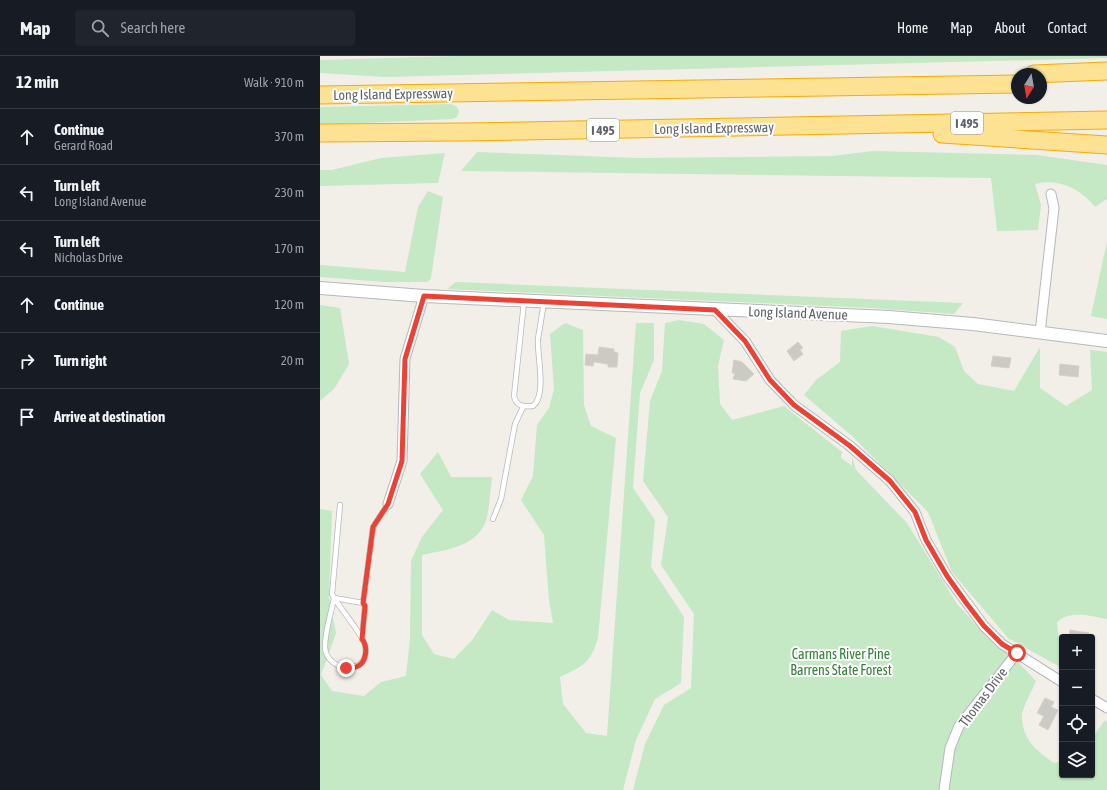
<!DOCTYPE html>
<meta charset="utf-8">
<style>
body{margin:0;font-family:"Asap Condensed",sans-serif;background:#20242c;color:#f1f3f6}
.controls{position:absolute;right:12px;bottom:12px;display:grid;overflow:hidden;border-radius:4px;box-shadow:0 1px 3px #0004}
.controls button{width:36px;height:36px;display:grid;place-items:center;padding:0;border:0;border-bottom:1px solid #363941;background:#171b24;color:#f1f3f6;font:20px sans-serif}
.compass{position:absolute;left:691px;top:12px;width:36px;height:36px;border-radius:50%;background:#171b24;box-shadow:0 1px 3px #0004;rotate:191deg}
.stop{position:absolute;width:12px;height:12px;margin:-9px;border:3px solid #ea4335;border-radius:50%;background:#fff}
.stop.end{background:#ea4335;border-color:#fff;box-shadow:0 1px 4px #0008}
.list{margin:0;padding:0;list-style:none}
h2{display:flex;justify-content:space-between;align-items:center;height:52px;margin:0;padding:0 16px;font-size:17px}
h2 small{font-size:13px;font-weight:400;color:#9ea1a6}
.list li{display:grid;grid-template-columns:26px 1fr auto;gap:12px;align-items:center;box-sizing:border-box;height:56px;padding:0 16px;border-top:1px solid #363941}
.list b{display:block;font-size:15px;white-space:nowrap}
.list p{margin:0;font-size:13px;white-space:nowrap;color:#9ea1a6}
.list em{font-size:13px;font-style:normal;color:#9ea1a6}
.icon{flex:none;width:22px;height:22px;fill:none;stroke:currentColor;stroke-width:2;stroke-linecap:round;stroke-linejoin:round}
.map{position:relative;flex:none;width:787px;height:734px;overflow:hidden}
header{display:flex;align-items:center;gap:24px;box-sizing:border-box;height:56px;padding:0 20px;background:#171b24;border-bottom:1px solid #363941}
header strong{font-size:19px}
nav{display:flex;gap:22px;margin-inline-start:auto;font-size:14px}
.search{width:280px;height:36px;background:#20242c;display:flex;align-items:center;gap:10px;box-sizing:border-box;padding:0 14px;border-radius:4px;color:#9ea1a6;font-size:15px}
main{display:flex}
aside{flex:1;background:#171b24}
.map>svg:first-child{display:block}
.green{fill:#c5e8c5}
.building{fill:#cccac5;stroke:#d6d1c6}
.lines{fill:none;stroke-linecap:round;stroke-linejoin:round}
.service-casing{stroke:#b5b8bc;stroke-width:6}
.minor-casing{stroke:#b5b8bc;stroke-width:11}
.tertiary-casing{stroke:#b5b8bc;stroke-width:14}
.motorway-casing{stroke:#f9ab00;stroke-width:19}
.service{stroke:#fff;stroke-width:4.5}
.minor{stroke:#fff;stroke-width:9}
.tertiary{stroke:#fff;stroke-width:12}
.motorway{stroke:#fde293;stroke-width:17}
.route{stroke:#ea4335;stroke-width:5}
.labels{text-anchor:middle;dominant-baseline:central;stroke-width:4;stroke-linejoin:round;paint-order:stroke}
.shield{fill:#fff;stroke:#8f9295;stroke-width:1}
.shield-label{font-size:13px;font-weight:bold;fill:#5f6368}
.street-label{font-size:14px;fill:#5f6368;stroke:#fff}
.park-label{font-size:14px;fill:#348238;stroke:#fff}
</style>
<header>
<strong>Map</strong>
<div class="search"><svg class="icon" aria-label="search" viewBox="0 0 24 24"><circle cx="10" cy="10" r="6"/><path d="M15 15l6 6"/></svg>Search here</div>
<nav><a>Home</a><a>Map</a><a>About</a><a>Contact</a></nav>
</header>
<main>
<aside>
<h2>12 min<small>Walk · 910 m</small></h2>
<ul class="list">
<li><svg class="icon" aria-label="ahead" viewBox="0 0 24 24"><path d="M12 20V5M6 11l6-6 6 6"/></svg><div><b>Continue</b><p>Gerard Road</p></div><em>370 m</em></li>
<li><svg class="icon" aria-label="left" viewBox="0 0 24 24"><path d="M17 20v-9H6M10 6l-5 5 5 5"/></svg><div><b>Turn left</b><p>Long Island Avenue</p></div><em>230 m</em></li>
<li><svg class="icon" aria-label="left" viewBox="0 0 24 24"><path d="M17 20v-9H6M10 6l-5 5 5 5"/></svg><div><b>Turn left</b><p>Nicholas Drive</p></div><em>170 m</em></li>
<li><svg class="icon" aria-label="ahead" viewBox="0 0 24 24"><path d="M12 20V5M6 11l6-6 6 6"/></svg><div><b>Continue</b></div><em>120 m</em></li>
<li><svg class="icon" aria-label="right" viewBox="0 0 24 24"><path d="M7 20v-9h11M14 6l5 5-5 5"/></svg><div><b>Turn right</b></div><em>20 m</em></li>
<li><svg class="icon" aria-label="arrive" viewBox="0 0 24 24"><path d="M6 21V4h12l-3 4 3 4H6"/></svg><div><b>Arrive at destination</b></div></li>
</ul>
</aside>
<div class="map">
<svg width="787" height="734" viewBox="0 0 787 734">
<rect width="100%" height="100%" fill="#f1efe8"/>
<g class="green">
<path d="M139,0H787V2L66,21L0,17V4Z"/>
<path d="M131,48L136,50L139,55L137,61L132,63L0,69V51Z"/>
<path d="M552,95L717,99L787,109V143L775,151C761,133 738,122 715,128L721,149L718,174L677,175L671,122L141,115L157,96L319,102L513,100Z"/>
<path d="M125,97L118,127L0,130V114H12L61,102Z"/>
<path d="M108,135L123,141L111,222L108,226H64L0,221V209L85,216L98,151Z"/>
<path d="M787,185V263L771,260Z"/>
<path d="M136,226L643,247L634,258L551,252L127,233Z"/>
<path d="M0,249L20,252L29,308L14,333L0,345Z"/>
<path d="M359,264L384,268L404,284L398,310L400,348L412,364L464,350L522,396L521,402L532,410V400L536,414L587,467L637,548L675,589L696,604L716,625C713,633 702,652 702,660C702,684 717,695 734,707L742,705V719H772V682L785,664L787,666V734H313L325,688L344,649L371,632L374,558L341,509L348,461L323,425L330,345L342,315L345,267Z"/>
<path d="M245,267L263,274L264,349L271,370L296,382L278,582C270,608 263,610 240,621L243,648L266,677L287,680L316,267H334V304L320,337L313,432L335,464L331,511L364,561L361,627L335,643L316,684L303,734H0V453L12,455L9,542L16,577L1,619L12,635L44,640L61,626L86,620L90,582L91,505L102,481L123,454L100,418L118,396L131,421H172C170,434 170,448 167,461C160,490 127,494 102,499V579L114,598L134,603L153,583L172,554L189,564L233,567L229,544L224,479L201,444L213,420L217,369L229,352L234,333L230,278Z"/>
<path d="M552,270L619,281L635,291L644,315L658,328L694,335L720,291V332L746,350L772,334L770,294L787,296V563C770,560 751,553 737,566L742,612L688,582L632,516L608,456L532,380L484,339L496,324L520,306L521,275Z"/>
</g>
<g class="building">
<path d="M478,286L483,292L480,294L483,298L474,305L467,295Z"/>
<path d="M279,291L294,293V296L298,297L297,311H288V308L274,306L273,310L265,309L266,298L278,299Z"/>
<path d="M673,300L691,302L689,312L671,310Z"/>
<path d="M414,304L422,306L434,318L426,325L413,323L415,317H412Z"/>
<path d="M740,308L759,310L758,321L739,319Z"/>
<path d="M750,574L769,577V581H749Z"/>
<path d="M725,642L734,646L731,651L738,654L728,674L719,669L724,660L717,657Z"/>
</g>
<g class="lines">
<defs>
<g id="service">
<path d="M204,246L194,340C196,350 203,351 213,350C227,339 217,300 218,283C220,271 222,258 224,246"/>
<path d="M20,449L12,538L14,542C11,558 5,575 5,591C6,617 52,620 45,589C42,578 21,553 14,542L43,547L53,471L68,448"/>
<path d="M173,463L181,443L195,368L203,351"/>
<path d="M42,583L45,550L43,547"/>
</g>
<g id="minor">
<path d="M395,254L425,285L450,324L474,349L530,390L570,425L595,456L606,484L627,520L664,570L682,588L742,626"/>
<path d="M720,277L734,152L731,138"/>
<path d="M68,448L82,405L85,303L104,240"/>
<path d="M772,643L787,652"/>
<path d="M624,734L630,692L639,670L697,597"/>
</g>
<path id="tertiary" d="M0,232L104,240L569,261L653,268L787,285"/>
<g id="motorway">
<path d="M714,18L787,15"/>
<path d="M0,39L697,28"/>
<path d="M0,77L144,76L787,64"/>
<path d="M622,78L787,89"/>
</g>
</defs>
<use href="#service" class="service-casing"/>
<use href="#minor" class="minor-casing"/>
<use href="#tertiary" class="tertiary-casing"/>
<use href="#motorway" class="motorway-casing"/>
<use href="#service" class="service"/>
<use href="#minor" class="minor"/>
<use href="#tertiary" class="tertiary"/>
<use href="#motorway" class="motorway"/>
</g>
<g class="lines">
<path class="route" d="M26,612C29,611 33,612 36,611C47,607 48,591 42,583L45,550L43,547L53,471L68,448L82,405L85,303L104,240L395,254L425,285L450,324L474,349L530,390L570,425L595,456L606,484L627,520L647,548L664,570L682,588L697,597"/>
</g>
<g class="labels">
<g class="shield">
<rect x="631" y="56" width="32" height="22" rx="3"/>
<rect x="267" y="63" width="32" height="22" rx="3"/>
</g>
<g class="shield-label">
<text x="647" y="67">I 495</text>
<text x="283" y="74">I 495</text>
</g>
<g class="street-label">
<text transform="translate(73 38) rotate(-1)">Long Island Expressway</text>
<text transform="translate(394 72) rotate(-1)">Long Island Expressway</text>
<text transform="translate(478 257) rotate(2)">Long Island Avenue</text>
<text transform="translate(663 641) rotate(-53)">Thomas Drive</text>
</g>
<g class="park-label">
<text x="521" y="598">Carmans River Pine<tspan x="521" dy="16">Barrens State Forest</tspan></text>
</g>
</g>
</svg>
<div class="controls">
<button>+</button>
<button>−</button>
<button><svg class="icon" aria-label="locate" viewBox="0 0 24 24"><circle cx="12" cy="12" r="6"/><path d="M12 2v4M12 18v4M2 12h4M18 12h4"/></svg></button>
<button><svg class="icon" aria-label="layers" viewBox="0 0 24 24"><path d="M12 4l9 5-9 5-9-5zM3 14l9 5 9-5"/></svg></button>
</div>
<svg class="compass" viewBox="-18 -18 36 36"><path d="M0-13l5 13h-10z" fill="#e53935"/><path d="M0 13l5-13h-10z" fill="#9ea1a6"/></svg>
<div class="stop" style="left:697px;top:597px"></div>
<div class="stop end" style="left:26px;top:612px"></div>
</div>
</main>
